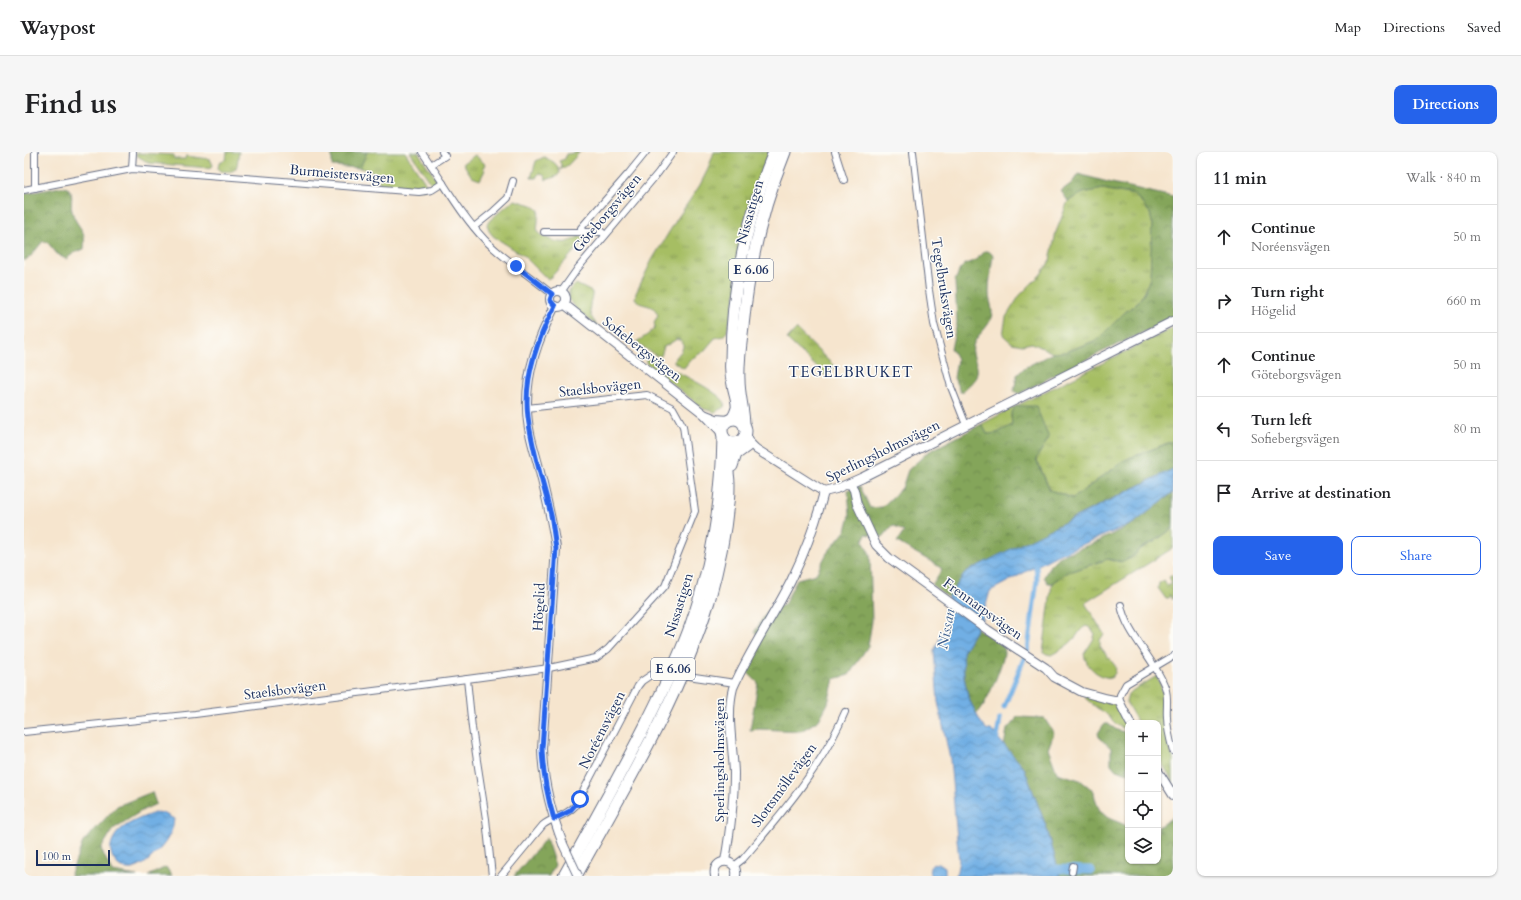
<!DOCTYPE html>
<meta charset="utf-8">
<style>
body{margin:0;font-family:Cardo,serif;background:#f6f6f6;color:#202124}
.controls{position:absolute;right:12px;bottom:12px;display:grid;overflow:hidden;border-radius:8px;box-shadow:0 1px 3px #0004}
.controls button{width:36px;height:36px;display:grid;place-items:center;padding:0;border:0;border-bottom:1px solid #e0e0e0;background:#fff;color:#202124;font:20px sans-serif}
.scale{position:absolute;left:12px;bottom:10px;width:74px;box-sizing:border-box;padding-left:4px;border:2px solid #1b2f5e;border-top:0;font-size:11px;line-height:14px;white-space:nowrap;color:#1b2f5e;-webkit-text-stroke:3px #fdfcf7;paint-order:stroke}
.stop{position:absolute;width:12px;height:12px;margin:-9px;border:3px solid #2563eb;border-radius:50%;background:#fff}
.stop.end{background:#2563eb;border-color:#fff;box-shadow:0 1px 4px #0008}
.list{margin:0;padding:0;list-style:none}
h2{display:flex;justify-content:space-between;align-items:center;height:52px;margin:0;padding:0 16px;font-size:17px}
h2 small{font-size:13px;font-weight:400;color:#757577}
.list li{display:grid;grid-template-columns:26px 1fr auto;gap:12px;align-items:center;box-sizing:border-box;height:64px;padding:0 16px;border-top:1px solid #e0e0e0}
.list b{display:block;font-size:15px;white-space:nowrap}
.list p{margin:0;font-size:13px;white-space:nowrap;color:#757577}
.list em{font-size:13px;font-style:normal;color:#757577}
.actions{display:flex;gap:8px;padding:12px 16px}
.actions a{flex:1;padding:9px 0;border:1px solid #2563eb;border-radius:8px;text-align:center;font-size:14px;color:#2563eb}
.actions .main{background:#2563eb;color:#fff}
.icon{flex:none;width:22px;height:22px;fill:none;stroke:currentColor;stroke-width:2;stroke-linecap:round;stroke-linejoin:round}
.map{position:relative;flex:none;width:1149px;height:724px;overflow:hidden;border-radius:8px}
header{display:flex;align-items:center;gap:24px;box-sizing:border-box;height:56px;padding:0 20px;background:#fff;border-bottom:1px solid #e0e0e0}
header strong{font-size:19px}
nav{display:flex;gap:22px;margin-inline-start:auto;font-size:14px}
.intro{display:flex;align-items:center;justify-content:space-between;box-sizing:border-box;height:96px;padding:0 24px}
h1{margin:0;font-size:28px}
.button{padding:10px 18px;border-radius:8px;background:#2563eb;color:#fff;font-size:14px;font-weight:700}
main{display:flex;gap:24px;padding:0 24px}
aside{flex:1;background:#fff;border-radius:8px;box-shadow:0 1px 3px #0004}
.map>svg:first-child{display:block}
.grass{fill:url(#grass-tufts);stroke:#607661}
.forest{fill:url(#forest-crowns);stroke:#506a5c}
.water{fill:url(#water-waves);stroke:#466fa1}
.lines{fill:none;stroke-linecap:round;stroke-linejoin:round}
.canal{stroke:#71afe4;stroke-width:5}
.river{stroke:#71afe4;stroke-width:9}
.street-casing{stroke:#686f85;stroke-width:8}
.secondary-casing{stroke:#686f85;stroke-width:10}
.highway-casing{stroke:#686f85;stroke-width:13}
.street{stroke:#fff;stroke-width:6}
.secondary{stroke:#fff;stroke-width:8}
.highway{stroke:#fff;stroke-width:11}
.secondary-bridge-casing{stroke:#686f85;stroke-width:10;stroke-linecap:butt}
.secondary-bridge{stroke:#fff;stroke-width:8}
.route{stroke:#2563eb;stroke-width:5}
.labels{text-anchor:middle;dominant-baseline:central;stroke-width:3;stroke-linejoin:round;paint-order:stroke}
.shield{fill:#fdfcf7;stroke:#5f6c8c;stroke-width:1}
.shield-label{font-size:13px;font-weight:bold;fill:#1b2f5e}
.street-label{font-size:14px;fill:#1b2f5e;stroke:#fdfcf7}
.neighbourhood-label{font-size:15px;letter-spacing:1px;fill:#1b2f5e;stroke:#fdfcf7}
.water-label{font-size:15px;font-style:italic;fill:#395c8d;stroke:#fdfcf7}
</style>
<header>
<strong>Waypost</strong>
<nav><a>Map</a><a>Directions</a><a>Saved</a></nav>
</header>
<div class="intro"><h1>Find us</h1><a class="button">Directions</a></div>
<main>
<div class="map">
<svg width="1149" height="724" viewBox="0 0 1149 724">
<defs>
<pattern id="grass-tufts" width="24" height="20" patternUnits="userSpaceOnUse"><rect width="24" height="20" fill="#a6be64"/><path d="M3 7l-1-3M5 7V3M7 7l1-3M15 17l-1-3M17 17v-4M19 17l1-3" fill="none" stroke="#869b56"/></pattern>
<pattern id="forest-crowns" width="20" height="18" patternUnits="userSpaceOnUse"><rect width="20" height="18" fill="#84a55a"/><path d="M2 6a3 3 0 1 1 6 0M12 15a3 3 0 1 1 6 0" fill="none" stroke="#6b874e"/></pattern>
<pattern id="water-waves" width="16" height="10" patternUnits="userSpaceOnUse"><rect width="16" height="10" fill="#71afe4"/><path d="M0 5q4-4 8 0t8 0" fill="none" stroke="#5c8fbc"/></pattern>
</defs>
<rect width="100%" height="100%" fill="#fdfcf7"/>
<filter id="ink" filterUnits="userSpaceOnUse"><feTurbulence type="fractalNoise" baseFrequency=".025" numOctaves="2"/><feDisplacementMap in="SourceGraphic" scale="8" xChannelSelector="R" yChannelSelector="G"/><feConvolveMatrix kernelMatrix="1 2 1 2 8 2 1 2 1" color-interpolation-filters="sRGB"/></filter>
<filter id="wash" filterUnits="userSpaceOnUse"><feTurbulence type="fractalNoise" baseFrequency=".012" numOctaves="4" result="noise"/><feDisplacementMap in="SourceGraphic" scale="16" xChannelSelector="R" yChannelSelector="G"/><feGaussianBlur stdDeviation="0.9" result="paint"/><feColorMatrix in="noise" values="0 0 0 0 0 0 0 0 0 0 0 0 0 0 0 0 0 1.4 0 .05"/><feComposite in="paint" operator="in"/></filter>
<g filter="url(#wash)">
<rect width="100%" height="100%" fill="#f6e5ce"/>
<g class="grass">
<path d="M203,0H215C212,17 215,21 196,19L194,17L195,10L202,7Z"/>
<path d="M343,0H381L404,35L400,37L356,33C354,21 346,18 336,16Z"/>
<path d="M386,0H394L412,27V33L409,34Z"/>
<path d="M556,0L544,13L536,18L538,14L535,9L541,7L542,2Z"/>
<path d="M690,0H745L703,180L699,184L691,186L680,199L667,207L660,216L650,210L651,205C658,201 664,190 653,187L640,195L637,204L631,203L612,190C620,185 625,183 631,175L630,170L634,164C632,154 624,154 615,151L611,146L612,141L628,108L653,67L676,33L684,17Z"/>
<path d="M113,1L150,3V7H161L162,4L186,7L189,13L188,15L185,16L125,11L112,3Z"/>
<path d="M451,3L461,12L459,16L461,18L456,28L448,25L439,11Z"/>
<path d="M520,5C529,10 532,9 536,21L531,25L522,28L521,24L515,21L512,26H507L512,9Z"/>
<path d="M1079,37L1111,43L1126,61L1128,70V92L1126,126L1121,139L1114,150L1100,161L1073,188L1041,200L1029,201L1008,191L998,193L988,191L979,183L982,165L996,143L1017,122L1026,109L1032,80L1044,49L1059,41Z"/>
<path d="M491,48L508,53L515,58L513,80C520,86 534,92 544,90C547,89 552,86 555,84L559,85L560,88L556,93L527,125L523,127L500,104L469,84L465,79L463,73L465,69L486,51Z"/>
<path d="M552,132L568,140C569,145 566,148 566,153C564,162 569,168 574,174L554,159L545,148V139Z"/>
<path d="M1149,176V289L1101,308L1049,346L1026,338L1012,306L1025,286L987,261L988,273L973,281L963,282L958,272L992,254Z"/>
<path d="M772,177L811,215L802,224L763,187Z"/>
<path d="M622,205C639,214 692,236 701,251L700,255L691,260L680,257L622,211Z"/>
<path d="M1149,376V396L1061,451L1080,482L1076,488V494L1092,515L1091,521L1087,526C1074,525 1062,515 1060,502L1069,488L1071,482L1067,476L1062,474C1056,477 1055,481 1051,486C1045,493 1035,499 1027,503L1019,501L1028,431L1040,422L1075,410L1084,407L1089,409L1111,403L1115,397L1130,390Z"/>
<path d="M1149,423V448L1145,442L1146,445L1142,447L1134,436L1135,431L1140,428L1143,433L1148,431L1145,425Z"/>
<path d="M1133,524C1143,547 1143,573 1146,599L1149,606V630L1134,605V571H1114L1102,550L1104,543L1106,540Z"/>
<path d="M1062,544L1090,552L1101,569L1102,575L1099,576L1093,573L1080,560L1073,556L1061,546Z"/>
</g>
<g class="forest">
<path d="M308,0H343L336,16L308,14Z"/>
<path d="M1054,22L1084,30L1149,45V166L1036,220L995,242L990,239L993,223L1000,216L1029,201L1041,200L1073,188L1100,161L1114,150L1121,139L1126,126L1128,70L1126,61L1111,43L1079,37L1059,41L1044,49L1037,39L1048,31Z"/>
<path d="M36,35C40,35 45,35 47,40C49,45 46,53 48,59C52,76 63,75 60,97L50,101L42,107L34,103L24,91L19,89L7,104L0,109V42Z"/>
<path d="M960,99C965,99 967,100 969,104C967,117 965,129 965,141C965,147 968,154 968,160C968,174 955,180 950,191C945,202 955,210 953,221C951,231 943,233 939,240H936L930,226L933,207L927,196L933,171L931,129L936,117L940,113L953,107Z"/>
<path d="M992,254H1012L1025,286L1012,307L1026,338L1049,346L1101,308L1149,289V317L1073,354L1022,380L924,445L908,433L918,417L911,412L873,390L880,380L869,373L859,385L842,382L839,389L846,402L848,469L844,494L825,523L810,527L804,551L795,568L777,579L735,577L726,578L734,531L723,520L737,492L731,479L744,458L760,453L773,427L792,422L803,401L822,378L826,363L824,338L836,334L846,356L858,355L878,336L884,318L904,300L958,272L963,282L973,281L988,273L987,261Z"/>
<path d="M1149,340V376L1130,390L1115,397L1111,403L1097,410L1084,407L1075,410L1040,422L1028,431H1024L1020,425L1026,413L1034,405L1075,389L1110,371Z"/>
<path d="M953,476L979,494C979,496 980,498 980,501C979,511 961,558 952,562L944,545L940,525L939,500Z"/>
<path d="M993,565L1020,566L1030,581L1024,597L1033,621L1056,628L1070,639C1071,649 1074,659 1083,665C1089,669 1097,670 1104,675V709H1134V675L1149,665V724H1036L1023,677L1000,616L980,594L983,577L989,572Z"/>
<path d="M1080,572H1084L1093,578L1104,581V622L1092,618L1087,612V596L1075,585L1074,581Z"/>
<path d="M128,640L132,652L119,658L89,677L77,697L88,720L113,724H46L59,690L93,654Z"/>
<path d="M522,686L531,713L525,724H490Z"/>
<path d="M142,715L148,724H124Z"/>
</g>
<g class="water">
<path d="M1149,317V340L1110,371L1033,403L966,439L958,467L939,500L940,525L944,545L956,569L962,577L967,578L1000,616L1023,677L1036,724H932L935,709L926,607L914,550L910,499L922,473L920,460L924,445L942,420L975,403Z"/>
<path d="M133,660L139,661L150,667C149,680 141,693 131,702C125,708 118,715 108,717C94,719 83,703 88,690C94,673 117,666 133,660Z"/>
<path d="M915,711L921,715V723L907,724C903,717 907,711 915,711Z"/>
</g>
<g class="lines">
<g class="canal">
<path d="M980,555L1004,497L1013,428L1012,414"/>
<path d="M973,585L976,567"/>
</g>
<path class="river" d="M1034,717L1067,718"/>
</g>
</g>
<g filter="url(#ink)">
<g class="lines">
<defs>
<g id="street">
<path d="M398,0C419,29 436,62 461,88C481,108 506,124 528,142"/>
<path d="M811,0L820,28"/>
<path d="M889,0L905,138L910,172L927,235L942,273"/>
<path d="M407,13L421,4L418,0"/>
<path d="M108,17L109,0"/>
<path d="M11,36V0"/>
<path d="M0,38L108,17L395,40L408,38L419,31"/>
<path d="M450,75L470,59L484,46L489,29"/>
<path d="M520,80H578L581,83"/>
<path d="M557,80V76L605,21L622,0"/>
<path d="M537,140L554,116L634,21L649,0"/>
<path d="M1097,453C1102,482 1131,507 1141,535C1145,545 1142,555 1143,565C1143,577 1146,588 1149,599"/>
<path d="M664,524L711,531"/>
<path d="M443,527L448,576L462,667L468,724"/>
<path d="M1095,549L1096,543L1102,532L1149,504"/>
<path d="M0,580L171,562L443,527L525,516L572,506L584,497L641,434L671,359L659,274L649,256L623,243L503,256"/>
<path d="M710,714L719,707C757,662 798,615 821,560"/>
<path d="M1048,720L1049,714"/>
<path d="M477,724L519,673C530,664 540,666 552,653L614,534L618,529L627,523L642,522"/>
</g>
<g id="secondary">
<circle cx="534" cy="147" r="8"/>
<path d="M540,152L680,262L698,281"/>
<path d="M531,154C514,187 502,219 503,256C503,275 509,294 514,312C521,340 528,367 532,396L518,597C519,631 527,661 539,692"/>
<path d="M682,263L692,267L705,268"/>
<path d="M722,282L726,291L732,297L800,340"/>
<path d="M826,331L830,338L833,352L852,393L865,406L964,478L1022,516L1030,525L1058,540L1080,546L1095,549L1106,571"/>
<path d="M800,340L812,337L839,325L1149,169"/>
<path d="M1134,619L1149,643"/>
<path d="M701,709C706,680 710,651 710,621C709,594 702,563 709,536C725,499 749,465 767,429C781,400 792,371 800,340"/>
<path d="M691,724C687,705 715,705 712,724"/>
</g>
<g id="highway">
<circle cx="710" cy="279" r="12"/>
<path d="M708,267C710,264 712,260 713,256C714,249 710,240 709,233C707,225 706,216 707,208C707,138 723,65 750,0"/>
<path d="M720,274C720,258 715,244 715,228C714,210 717,192 719,174C725,114 738,56 761,0"/>
<path d="M708,314L712,302L723,294"/>
<path d="M540,724C568,673 596,623 622,572C638,539 655,507 667,472C688,413 698,347 699,284"/>
<path d="M552,724C601,635 655,547 685,449C694,417 701,384 704,351C705,345 705,338 705,332C705,323 702,314 704,305C705,300 707,296 710,291"/>
</g>
</defs>
<use href="#street" class="street-casing"/>
<use href="#secondary" class="secondary-casing"/>
<use href="#highway" class="highway-casing"/>
<use href="#street" class="street"/>
<use href="#secondary" class="secondary"/>
<use href="#highway" class="highway"/>
<defs>
<path id="secondary-bridge" d="M539,692L554,724"/>
</defs>
<use href="#secondary-bridge" class="secondary-bridge-casing"/>
<use href="#secondary-bridge" class="secondary-bridge"/>
</g>
</g>
<g class="lines" filter="url(#ink)">
<path class="route" d="M492,114L528,142L526,148L531,154C513,188 499,226 504,265C508,298 519,330 527,363C529,373 530,385 532,396L518,597C519,622 523,644 530,667L546,659L556,647"/>
</g>
<g class="labels">
<g class="shield">
<rect x="705" y="107" width="44" height="22" rx="3"/>
<rect x="627" y="506" width="44" height="22" rx="3"/>
</g>
<g class="shield-label">
<text x="727" y="118">E 6.06</text>
<text x="649" y="517">E 6.06</text>
</g>
<g class="street-label">
<text transform="translate(318 22) rotate(5)">Burmeistersvägen</text>
<text transform="translate(726 60) rotate(-74)">Nissastigen</text>
<text transform="translate(583 61) rotate(-50)">Göteborgsvägen</text>
<text transform="translate(920 136) rotate(81)">Tegelbruksvägen</text>
<text transform="translate(618 197) rotate(38)">Sofiebergsvägen</text>
<text transform="translate(576 236) rotate(-6)">Staelsbovägen</text>
<text transform="translate(859 299) rotate(-26)">Sperlingsholmsvägen</text>
<text transform="translate(655 453) rotate(-73)">Nissastigen</text>
<text transform="translate(515 455) rotate(-87)">Högelid</text>
<text transform="translate(959 457) rotate(36)">Frennarpsvägen</text>
<text transform="translate(261 538) rotate(-7)">Staelsbovägen</text>
<text transform="translate(578 578) rotate(-63)">Noréensvägen</text>
<text transform="translate(695 608) rotate(-90)">Sperlingsholmsvägen</text>
<text transform="translate(760 633) rotate(-54)">Slottsmöllevägen</text>
</g>
<g class="neighbourhood-label">
<text x="827" y="220">TEGELBRUKET</text>
</g>
<g class="water-label">
<text transform="translate(922 477) rotate(-79)">Nissan</text>
</g>
</g>
</svg>
<div class="controls">
<button>+</button>
<button>−</button>
<button><svg class="icon" aria-label="locate" viewBox="0 0 24 24"><circle cx="12" cy="12" r="6"/><path d="M12 2v4M12 18v4M2 12h4M18 12h4"/></svg></button>
<button><svg class="icon" aria-label="layers" viewBox="0 0 24 24"><path d="M12 4l9 5-9 5-9-5zM3 14l9 5 9-5"/></svg></button>
</div>
<div class="scale">100 m</div>
<div class="stop" style="left:556px;top:647px"></div>
<div class="stop end" style="left:492px;top:114px"></div>
</div>
<aside>
<h2>11 min<small>Walk · 840 m</small></h2>
<ul class="list">
<li><svg class="icon" aria-label="ahead" viewBox="0 0 24 24"><path d="M12 20V5M6 11l6-6 6 6"/></svg><div><b>Continue</b><p>Noréensvägen</p></div><em>50 m</em></li>
<li><svg class="icon" aria-label="right" viewBox="0 0 24 24"><path d="M7 20v-9h11M14 6l5 5-5 5"/></svg><div><b>Turn right</b><p>Högelid</p></div><em>660 m</em></li>
<li><svg class="icon" aria-label="ahead" viewBox="0 0 24 24"><path d="M12 20V5M6 11l6-6 6 6"/></svg><div><b>Continue</b><p>Göteborgsvägen</p></div><em>50 m</em></li>
<li><svg class="icon" aria-label="left" viewBox="0 0 24 24"><path d="M17 20v-9H6M10 6l-5 5 5 5"/></svg><div><b>Turn left</b><p>Sofiebergsvägen</p></div><em>80 m</em></li>
<li><svg class="icon" aria-label="arrive" viewBox="0 0 24 24"><path d="M6 21V4h12l-3 4 3 4H6"/></svg><div><b>Arrive at destination</b></div></li>
</ul>
<div class="actions"><a class="main">Save</a><a>Share</a></div>
</aside>
</main>
